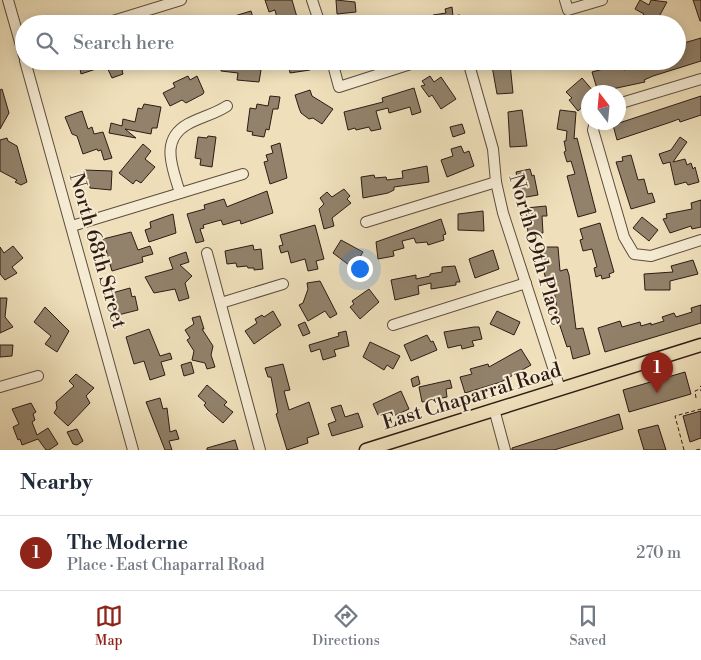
<!DOCTYPE html>
<meta charset="utf-8">
<style>
body{margin:0;font-family:"Libre Bodoni",serif;background:#f2f2f3;color:#1f2937}
.compass{position:absolute;left:581px;top:85px;width:45px;height:45px;border-radius:50%;background:#fff;box-shadow:0 2px 12px #0003;rotate:344deg}
.you{position:absolute;left:359px;top:268px;width:18px;height:18px;margin:-12px;border:4px solid #fff;border-radius:50%;background:#1a73e8;box-shadow:0 0 0 8px #1a73e833}
.badge{display:grid;place-items:center;width:32px;height:32px;border-radius:50%;background:#8f2418;color:#fff;font-size:16px;font-weight:700}
.pin{position:absolute;translate:-50% -41px;filter:drop-shadow(0 1px 2px #0008)}
.pin::after{content:'';position:absolute;top:26px;width:18px;height:15px;background:inherit;clip-path:polygon(0 0,100% 0,50% 100%)}
.list{margin:0;padding:0;list-style:none}
h2{display:flex;justify-content:space-between;align-items:center;height:65px;margin:0;padding:0 20px;font-size:21px}
h2 small{font-size:16px;font-weight:400;color:#747a83}
.list li{display:grid;grid-template-columns:32px 1fr auto;gap:15px;align-items:center;box-sizing:border-box;height:75px;padding:0 20px;border-top:1px solid #e0e1e3}
.list b{display:block;font-size:19px;white-space:nowrap}
.list p{margin:0;font-size:16px;white-space:nowrap;color:#747a83}
.list em{font-size:16px;font-style:normal;color:#747a83}
.icon{flex:none;width:28px;height:28px;fill:none;stroke:currentColor;stroke-width:2;stroke-linecap:round;stroke-linejoin:round}
.map{position:relative;flex:none;width:701px;height:450px;overflow:hidden}
.search{position:absolute;background:#fff;box-shadow:0 2px 12px #0003;left:15px;right:15px;top:15px;height:55px;display:flex;align-items:center;gap:12px;box-sizing:border-box;padding:0 18px;border-radius:28px;color:#747a83;font-size:19px}
.sheet{height:140px;background:#fff}
nav{display:flex;justify-content:space-around;align-items:center;box-sizing:border-box;height:70px;border-top:1px solid #e0e1e3;background:#fff;font-size:14px;color:#747a83}
nav a{display:grid;justify-items:center;gap:2px}
nav .on{color:#8f2418}
.map>svg:first-child{display:block}
.building{fill:#92826b;stroke:#2e1c15}
.lines{fill:none;stroke-linecap:round;stroke-linejoin:round}
.minor-casing{stroke:#5e4d3e;stroke-width:12}
.major-casing{stroke:#2e1c15;stroke-width:15}
.path{stroke:#2e1c15;stroke-width:1;stroke-dasharray:4 2.5;stroke-linecap:butt}
.minor{stroke:#f5ebd3;stroke-width:10}
.major{stroke:#efe0bb;stroke-width:12}
.labels{text-anchor:middle;dominant-baseline:central;stroke-width:4;stroke-linejoin:round;paint-order:stroke}
.street-label{font-size:20px;fill:#2e1c15;stroke:#f5ebd3}
</style>
<div class="map">
<svg width="701" height="450" viewBox="0 0 701 450">
<rect width="100%" height="100%" fill="#efe0bb"/>
<filter id="stains"><feTurbulence type="fractalNoise" baseFrequency=".004" numOctaves="4"/><feColorMatrix values="0 0 0 0 .2 0 0 0 0 .09 0 0 0 0 .02 0 0 0 .5 -.17"/></filter>
<radialGradient id="worn" r=".72"><stop offset=".6" stop-color="#630" stop-opacity="0"/><stop offset="1" stop-color="#630" stop-opacity=".3"/></radialGradient>
<g class="building">
<path d="M265,0H292L299,24H288L285,16L277,18L275,10L269,12Z"/>
<path d="M336,0L355,2L356,12L337,14Z"/>
<path d="M640,0L649,5L651,0L667,2L655,24H638L644,14L635,9Z"/>
<path d="M693,0H701V21H700Z"/>
<path d="M452,7L453,16L460,15L462,24H422V21L434,18L433,15L446,13L445,9Z"/>
<path d="M251,11L255,24H233L231,17Z"/>
<path d="M701,38V61L653,76L644,80L645,82L598,92L592,72L622,64L624,70L657,61H677V45Z"/>
<path d="M86,61H94L96,69L81,74L79,64Z"/>
<path d="M111,61H125L128,68L122,70L123,74L112,78L105,63Z"/>
<path d="M222,61H255L254,64H262L259,82L237,80L238,73L221,71Z"/>
<path d="M309,61L310,70L290,73L288,62Z"/>
<path d="M510,64L513,93L497,94L492,66Z"/>
<path d="M188,76L190,80L197,76L204,92L203,94L186,103L182,100L170,106L163,93L175,87L173,83Z"/>
<path d="M430,76L434,82L441,77L456,99L441,109L432,95L429,97L421,86L425,85L422,81Z"/>
<path d="M582,78L594,92H588V102L578,111L569,100L572,98L566,92Z"/>
<path d="M414,88L421,112L412,115L410,107L389,113L388,108L376,111L381,129L371,131L369,127L356,130L355,128L348,130L344,112L383,102L382,98Z"/>
<path d="M2,89L9,113L0,129V90Z"/>
<path d="M310,90L312,96L333,109L322,124L313,118L309,119L301,113L299,108L295,95Z"/>
<path d="M270,96L280,97L278,109H273L269,130L266,129L264,137L252,135L253,132L247,131L250,108L256,109L257,104L268,106Z"/>
<path d="M701,96V115L680,122L679,119L671,122L617,140L613,125Z"/>
<path d="M144,104L161,107L157,128H152L151,134L125,129L136,138L109,133L111,123L122,126L123,119L135,122L138,108L142,109Z"/>
<path d="M522,110L527,146L510,147L508,112Z"/>
<path d="M560,110L576,112L574,139L577,138L596,212L578,217L567,176L575,174L571,161L567,162L564,152L566,151L564,141H566L567,131L557,129Z"/>
<path d="M82,111L88,129L92,127L94,134L103,132L112,158L104,160L101,150L98,151L97,149L83,154L77,136L72,134L65,117Z"/>
<path d="M462,124L465,133L453,137L450,127Z"/>
<path d="M208,136L216,137L212,167L200,165L201,159L195,158L198,137L207,138Z"/>
<path d="M680,137L687,142L673,162L685,159L687,165L691,163L693,169L695,167L699,182L688,185L686,182L675,185L670,162L663,164L659,154L671,150Z"/>
<path d="M7,138L8,141L17,146L27,182L21,185L15,182L17,180L0,171V140Z"/>
<path d="M280,143L287,178L270,184L264,162L268,161L266,155L273,153L271,146Z"/>
<path d="M143,144L151,151L145,159L155,167L141,183L136,180L133,184L119,173Z"/>
<path d="M461,146L464,153L469,151L474,166L447,177L441,160L453,156L451,149Z"/>
<path d="M631,155L638,180L644,179L648,194L652,193L655,202L631,209L616,162L623,161L622,157Z"/>
<path d="M427,166L429,182L394,187V190L388,193L363,198L361,177L374,175L375,178L386,177L387,180L403,178L402,171Z"/>
<path d="M530,169L532,176L534,175L538,195L521,198L516,172Z"/>
<path d="M84,170L112,171L111,190L90,188L89,182H83Z"/>
<path d="M344,189L350,196L347,199L351,203L332,218L334,226L324,229L319,209L324,204L320,198L327,192L332,197Z"/>
<path d="M267,191L273,213L241,224L240,220L223,225L221,220L203,225L204,228L200,229L204,241L196,243L187,214L205,209L204,205L224,199L227,207L229,206Z"/>
<path d="M701,200V227L692,229L691,226L670,233L663,219L667,218L666,214L692,209L691,203Z"/>
<path d="M546,206L547,216H542L543,233L528,234L526,208Z"/>
<path d="M483,211L484,231L458,230V214Z"/>
<path d="M173,214L176,233L149,242L145,230L151,228L150,222Z"/>
<path d="M642,217L658,230L649,241L633,228Z"/>
<path d="M441,219L446,234L443,235L444,240L428,245L427,242L416,243L414,238L402,241L404,248L393,251L394,256L378,259L376,242Z"/>
<path d="M600,223L614,272L609,274L610,277L602,279L601,275L596,277L594,268L597,267L592,249L583,251L580,240L583,239L580,229Z"/>
<path d="M315,225L324,259L316,261L318,269L308,271L305,259L291,263L288,251L281,253L279,246L283,245L280,235Z"/>
<path d="M131,232L138,250L150,246L153,254L142,257L143,262L112,271L103,239Z"/>
<path d="M341,240L363,252L353,268L333,253Z"/>
<path d="M253,245L254,250L261,249L263,269L254,270V268H248L247,266L237,267L236,263L227,264L225,251Z"/>
<path d="M13,246L23,258L12,267L17,273L5,280L0,274V247L4,253Z"/>
<path d="M542,247H558L560,271L567,269L569,275L576,329L583,328L590,354L573,359L570,346L567,347L559,323L553,283L547,284L544,272Z"/>
<path d="M493,250L499,269L475,278L469,259Z"/>
<path d="M186,252L189,262L180,265L192,276L185,283L189,298L179,301L175,289L154,293L145,277L173,269L169,258Z"/>
<path d="M693,260L698,274L670,281V290H645L644,274L673,272L671,266Z"/>
<path d="M455,266L460,282H456V285L431,289V283L418,286L419,294L395,300L391,280L416,275V279L430,276V274L442,272V267Z"/>
<path d="M320,281L337,314L330,318L325,311L308,321L299,305L303,303L308,289L307,283Z"/>
<path d="M130,288L132,297L135,296L138,310L118,315L112,293Z"/>
<path d="M369,289L379,302L360,319L350,307L354,304L352,301Z"/>
<path d="M0,298H7L5,317L13,327L0,333Z"/>
<path d="M701,305V323L605,352L598,328L620,321L622,327L640,322L641,326L651,323V325L664,321L662,317L674,313L676,317L692,312L691,308Z"/>
<path d="M45,307L69,331L57,352L45,344L51,336L34,322Z"/>
<path d="M273,311L281,325L254,344L245,331L257,323L255,319L262,315L264,317Z"/>
<path d="M497,311L520,322L514,335L490,324Z"/>
<path d="M200,316L204,329H202L213,346L211,355L215,367L207,369L205,363L192,360L194,351L187,340L190,338L185,330L194,324L192,318Z"/>
<path d="M305,322L310,333L303,336L298,325Z"/>
<path d="M474,327H479L482,339L472,341L474,346L462,349L461,345L448,348L444,332Z"/>
<path d="M149,329L160,356L170,353L172,359L161,362L165,375L150,380L144,361L134,364L126,337Z"/>
<path d="M346,331L349,346L334,350L336,356L323,360L320,349L311,352L309,345L339,336L338,333Z"/>
<path d="M427,335L431,342L433,341L437,350L411,361L404,345Z"/>
<path d="M370,342L400,356L393,369L387,365L384,370L363,357Z"/>
<path d="M0,345H13L12,356L0,357Z"/>
<path d="M521,349L531,365L501,382L465,393L460,377L472,374L470,369L488,364L489,367Z"/>
<path d="M191,362L194,373L184,376L181,365Z"/>
<path d="M283,364L290,390L284,391L289,410L309,402L319,434L307,438L308,443L287,450L276,414L278,413L271,377H268L265,368Z"/>
<path d="M685,372L691,394L629,412L623,390Z"/>
<path d="M76,374L94,388L86,396L90,403L68,426L54,413L57,408L56,402L74,386L69,381Z"/>
<path d="M418,376L420,384L413,387L411,379Z"/>
<path d="M450,380L452,388L446,389L447,397L422,402L419,387Z"/>
<path d="M207,385L227,402L224,405L233,412L223,423L208,410L204,405L206,403L198,396Z"/>
<path d="M401,391L409,409L387,419L384,413L378,415L373,404Z"/>
<path d="M160,398L163,409L167,408L170,432L176,430L179,439L169,441L172,450H165L146,402Z"/>
<path d="M31,403L36,412L33,414L35,420L32,422L37,435L48,428L58,444L49,450H46L38,439L22,445L20,439L18,440L13,427L19,424L12,409Z"/>
<path d="M341,405L345,417L358,413L363,427L332,436L328,424L336,421L331,408Z"/>
<path d="M701,411V438L690,442L683,416Z"/>
<path d="M619,414L623,429L554,450H512V448Z"/>
<path d="M658,425L666,450H644L638,430Z"/>
<path d="M77,429L83,441L77,445L73,444L67,432Z"/>
<path d="M235,440L238,450H207V448Z"/>
</g>
<g class="lines">
<defs>
<g id="minor">
<path d="M8,0L24,56"/>
<path d="M312,0L320,24"/>
<path d="M565,0L568,10L602,0"/>
<path d="M103,24L181,0"/>
<path d="M25,61L133,450"/>
<path d="M332,61L339,87L420,61"/>
<path d="M468,61L493,149L496,182L503,213L560,389"/>
<path d="M618,104L701,79"/>
<path d="M595,122L593,130L624,237L634,254L651,256L701,240"/>
<path d="M180,193C173,169 159,140 188,124C201,117 215,114 227,106"/>
<path d="M366,222L496,182"/>
<path d="M72,226L243,174"/>
<path d="M207,253L260,450"/>
<path d="M221,303L283,284"/>
<path d="M393,325L526,283"/>
<path d="M0,387L38,376"/>
<path d="M494,409L505,450"/>
</g>
<path id="major" d="M366,450L701,345"/>
</defs>
<use href="#minor" class="minor-casing"/>
<use href="#major" class="major-casing"/>
<g class="path">
<path d="M700,387L701,386"/>
<path d="M696,398L695,391L700,389L701,391"/>
<path d="M684,450L675,416L701,409"/>
<path d="M696,450L701,449"/>
</g>
<use href="#minor" class="minor"/>
<use href="#major" class="major"/>
</g>
<g class="labels">
<g class="street-label">
<text transform="translate(536 250) rotate(74)">North 69th Place</text>
<text transform="translate(97 251) rotate(74)">North 68th Street</text>
<text transform="translate(472 397) rotate(-17)">East Chaparral Road</text>
</g>
</g>
<rect width="100%" height="100%" filter="url(#stains)"/>
<rect width="100%" height="100%" fill="url(#worn)"/>
</svg>
<svg class="compass" viewBox="-18 -18 36 36"><path d="M0-13l5 13h-10z" fill="#e53935"/><path d="M0 13l5-13h-10z" fill="#747a83"/></svg>
<div class="you"></div>
<div class="pin badge" style="left:657px;top:393px">1</div>
<div class="search"><svg class="icon" aria-label="search" viewBox="0 0 24 24"><circle cx="10" cy="10" r="6"/><path d="M15 15l6 6"/></svg>Search here</div>
</div>
<section class="sheet">
<h2>Nearby<small></small></h2>
<ul class="list">
<li><span class="badge">1</span><div><b>The Moderne</b><p>Place · East Chaparral Road</p></div><em>270 m</em></li>
</ul>
</section>
<nav>
<a class="on"><svg class="icon" aria-label="map" viewBox="0 0 24 24"><path d="M3 6l6-2 6 2 6-2v14l-6 2-6-2-6 2zM9 4v14M15 6v14"/></svg>Map</a>
<a><svg class="icon" aria-label="directions" viewBox="0 0 24 24"><path d="M12 3l9 9-9 9-9-9zM9 14v-3h6M13 9l2 2-2 2"/></svg>Directions</a>
<a><svg class="icon" aria-label="saved" viewBox="0 0 24 24"><path d="M7 4h10v16l-5-4-5 4z"/></svg>Saved</a>
</nav>
